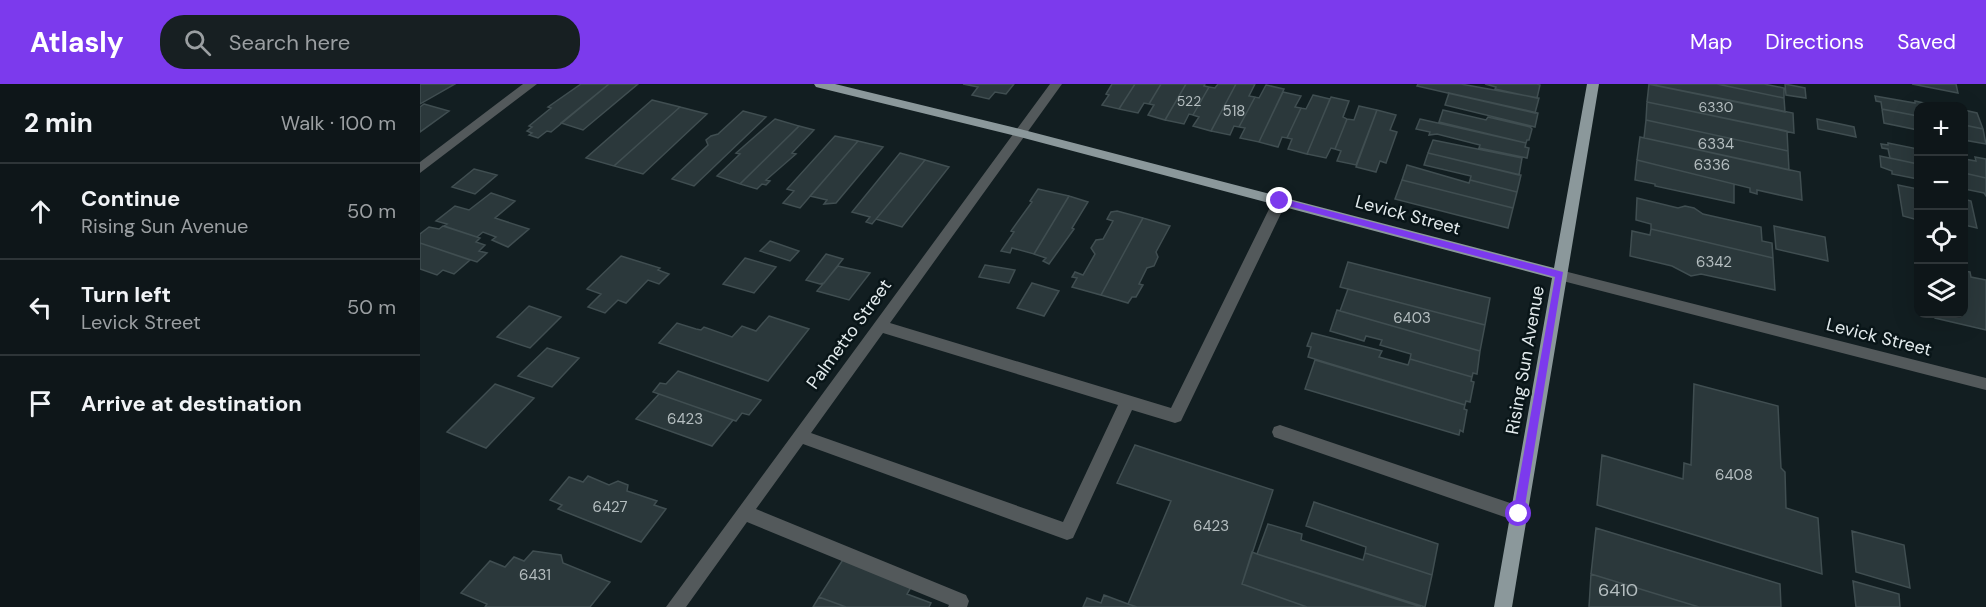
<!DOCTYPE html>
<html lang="en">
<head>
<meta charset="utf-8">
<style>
	:root { --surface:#0e1619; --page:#171f22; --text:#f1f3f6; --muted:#9b9fa2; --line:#2e3538; --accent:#7c3aed }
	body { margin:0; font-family:"DM Sans",sans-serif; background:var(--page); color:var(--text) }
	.controls { position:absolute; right:18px; top:18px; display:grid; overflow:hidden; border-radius:12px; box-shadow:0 6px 24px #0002 }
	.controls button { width:54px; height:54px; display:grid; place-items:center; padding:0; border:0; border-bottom:2px solid var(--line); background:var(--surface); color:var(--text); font:30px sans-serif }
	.stop { position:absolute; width:18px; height:18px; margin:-14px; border:4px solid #7c3aed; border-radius:50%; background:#fff }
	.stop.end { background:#7c3aed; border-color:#fff; box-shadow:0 2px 6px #0008 }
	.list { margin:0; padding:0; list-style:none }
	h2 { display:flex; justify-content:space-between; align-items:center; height:78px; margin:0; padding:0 24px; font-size:26px }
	h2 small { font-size:20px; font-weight:400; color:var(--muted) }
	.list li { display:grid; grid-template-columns:39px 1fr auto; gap:18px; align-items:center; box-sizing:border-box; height:96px; padding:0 24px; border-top:2px solid var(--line) }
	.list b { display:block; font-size:22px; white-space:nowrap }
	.list p { margin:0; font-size:20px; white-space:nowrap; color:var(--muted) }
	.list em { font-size:20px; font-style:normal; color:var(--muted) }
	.icon { flex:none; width:33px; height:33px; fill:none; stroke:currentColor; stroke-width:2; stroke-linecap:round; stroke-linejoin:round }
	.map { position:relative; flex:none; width:1566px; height:523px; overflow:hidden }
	header { display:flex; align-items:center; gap:36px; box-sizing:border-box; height:84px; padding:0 30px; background:var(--accent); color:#fff }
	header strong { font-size:28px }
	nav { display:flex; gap:33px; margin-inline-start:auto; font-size:21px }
	.search { width:420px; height:54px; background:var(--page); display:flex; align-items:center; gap:15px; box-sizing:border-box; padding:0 21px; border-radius:24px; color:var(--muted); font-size:22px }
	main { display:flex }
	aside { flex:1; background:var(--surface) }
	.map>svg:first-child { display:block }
</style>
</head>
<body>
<header>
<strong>Atlasly</strong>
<div class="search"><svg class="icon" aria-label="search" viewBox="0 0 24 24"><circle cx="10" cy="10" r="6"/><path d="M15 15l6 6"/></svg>Search here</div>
<nav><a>Map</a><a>Directions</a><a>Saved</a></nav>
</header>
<main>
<aside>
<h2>2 min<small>Walk · 100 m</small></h2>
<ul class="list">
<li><svg class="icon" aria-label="ahead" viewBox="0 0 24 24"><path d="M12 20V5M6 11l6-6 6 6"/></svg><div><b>Continue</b><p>Rising Sun Avenue</p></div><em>50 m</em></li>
<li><svg class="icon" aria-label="left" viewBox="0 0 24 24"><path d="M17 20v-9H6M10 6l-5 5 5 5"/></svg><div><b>Turn left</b><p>Levick Street</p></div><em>50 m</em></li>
<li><svg class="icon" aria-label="arrive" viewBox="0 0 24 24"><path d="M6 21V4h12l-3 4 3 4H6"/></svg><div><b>Arrive at destination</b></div></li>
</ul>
</aside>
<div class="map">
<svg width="1566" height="523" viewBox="0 0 1566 523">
	<rect width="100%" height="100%" fill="#121e21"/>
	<path fill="#2b383b" stroke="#404e51" stroke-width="1.5" d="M0,0h35l-35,20z
		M161,0h28l-58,48 -4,-1 -9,7 -9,-3 3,-2 -5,-2 5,-4 -3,-1 22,-18 -3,-1z
		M189,0h29l-55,46 -22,-7z
		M543,0h51l-8,10 -11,-2 -6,7 -17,-4 6,-8z
		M692,0h23l-16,25 -17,-4 7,-10 -3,-1z
		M715,0h26l-12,20 -5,-1 -6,10 -19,-4z
		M741,0h25l-21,36 -17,-5 6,-10 -5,-1z
		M766,0h19l-1,2 5,1 -16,28 -4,-1 -5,10 -19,-4z
		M798,0h18l-25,47 -18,-5 6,-9 -6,-2 16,-28 6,1z
		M816,0h19l-6,12 6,1 -16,30 -5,-1 -4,9 -19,-4z
		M998,0h43l78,14 -4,15 -118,-27z
		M1065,0h52l3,1 -3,13 -42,-9 1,-2z
		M1228,0h69l67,14 1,14z
		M1229,0l144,29 1,20 -147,-31z
		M1297,0h47l20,4v10z
		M1365,0l20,4 1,10 -20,-3z
		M1492,0h44l2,9z
		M846,1l18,4 -25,53 -19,-4 5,-10 -6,-1 16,-30 4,1z
		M863,8l18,4 -6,11 6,1 -14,30 -5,-1 -4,10 -19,-5z
		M1029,9l89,20 -3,14 -90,-22z
		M893,11l17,4 -23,55 -19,-5 4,-10 -5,-1 14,-30 5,1z
		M1455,12l40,7v-2l22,5h-19v10l-36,-7 -1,-7 -5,-1z
		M911,13l18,4 -6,16 4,2 -12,30 -4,-1 -5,10 -19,-4z
		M232,16l28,7 -66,59 -28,-8z
		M1227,18l140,29 1,20 -142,-31z
		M4,20l25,7 -29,21v-25z
		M939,22l18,4 -21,55 -19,-4 4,-10 -6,-2 12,-30 7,1z
		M260,23l27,7 -64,60 -29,-8z
		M1462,25l36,7v14l-34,-7z
		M957,26l19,5 -6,15 7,2 -11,31 -6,-2 -4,11 -20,-5z
		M1023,26l43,10 2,-3 42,10 2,2 -3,11h-2l-1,3 -87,-21z
		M1544,26l13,3 6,16 -19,-4z
		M323,27l23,6 -72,69 -22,-7 36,-34 -2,-5 5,-4 7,-2z
		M355,35l24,7 -59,58 -23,-8 23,-22 -4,-1z
		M1000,35l106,24 -1,4 4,1 -2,10 -48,-10 1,-3 -43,-11 -8,1 1,-3 -14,-3z
		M1397,35l37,8 2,10 -38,-8z
		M1226,36l142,31 1,19 -145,-32z
		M1544,41l19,4 3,15 -22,-4z
		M379,42l15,4 -22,23 4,1 -30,26 4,1 -4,4 -4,-1 -5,5 -17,-5z
		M415,52l23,5 -58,67 -17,-5 11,-12 -7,-2z
		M1220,53l160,35 2,28 -45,-10v4l-7,-2v-4l-113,-28z
		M1013,56l89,18 -3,17 -91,-22z
		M438,57l25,6 -47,56 -12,1 3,-4 -17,-4z
		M1468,59l30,6v15l-28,-6 -2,-9 -6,-1 -1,-4 7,1z
		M480,69l25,7 -53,64 -6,-2 4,-5 -18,-5z
		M1008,69l93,22 -4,17 -47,-12 1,-4 -47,-11z
		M1460,72l38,8v15l-26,-5v-3l-11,-4z
		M1555,73l11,2v19l-22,-5v-14l12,2z
		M505,76l24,7 -47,60 -26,-8z
		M1217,76l97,24v19l-79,-17v-2l-20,-4z
		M987,81l62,18 1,-3 47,12 -4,16 -111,-28z
		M54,85l23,6 -22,19 -23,-7z
		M1544,89l22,5v18l-2,-3 -20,-4z
		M982,96l111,28 -5,20 -113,-29z
		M1478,101l20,4v31l-15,-4z
		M618,105l31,7 -35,58 -22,-6 -2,5 -9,-2 13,-19 -3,-1 21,-29 -2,-1z
		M71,109l24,8 -20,17 34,11 -21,18 -16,-7 4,-3 -13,-5 -6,5 -33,-11 3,-2 -11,-3 19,-15 14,4z
		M649,112l19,6 -16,26 2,1 -25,35 -6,-3 3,-3 -12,-4z
		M1217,114l41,10 7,-2 9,2 9,6 58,13 1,14 10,2 1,15 -122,-29v-5l-15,-4z
		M1544,115l7,2 6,27 -13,-3z
		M697,127l26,7 -42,77 -29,-8 5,-9 -5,-1 3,-5 8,3 12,-21 -4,-6 5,-8 7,-1 10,-18 -6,-2 4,-7z
		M723,134l27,8 -14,26 2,5 -4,9 -7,2 -8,16 4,1 -7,12h-4l-4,6 -27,-8z
		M23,142l37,12 -4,4 9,3 -6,6 8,2 -10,9 -57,-19v-9l9,-7 10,2z
		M1354,142l51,11 3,24 -52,-12z
		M1231,145l122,29 2,32 -74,-16 -10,2 -19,-10 -42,-10 2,-25 18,4z
		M350,157l29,10 -9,10 -30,-10z
		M0,159l50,17 -16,14 -11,-4 -6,5 -17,-6z
		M406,170l17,5 -19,24 -4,1 -14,-4z
		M201,172l39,12 -2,2 11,4 -10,10 -11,-4 -22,23 -8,-3 -13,13 -17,-6 13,-13 -14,-5z
		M325,174l31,9 -22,26 -31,-9z
		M928,178l142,36 -5,27 -145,-38z
		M565,181l30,5 -6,13 -30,-6z
		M418,182l32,7 -21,27 -32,-9z
		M1544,187l6,1 1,5 15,3v50l-51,-12 -1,-4h30z
		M612,199l27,8 -15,25 -27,-8z
		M928,205l137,36 -5,26 -140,-40z
		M109,222l32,11 -31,31 -33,-11z
		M917,226l143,41 -3,23 -4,-1 -1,4 -62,-18 1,-5 -31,-9 2,-5 -16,-4 -2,5 -34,-10z
		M349,232l40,13 -41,52 -109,-38 18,-20 19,6 5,1 3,-3 28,10 10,-11 14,5z
		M892,249l70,18 -3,6 29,8 2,-6 62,18 -1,4 3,1 -4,20 -4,-1 -1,4 -157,-48 3,-10 -4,-1z
		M127,264l32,10 -27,29 -34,-11z
		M895,276l150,45 -1,4 3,1 -4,22 -3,-2 -1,5 -154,-46z
		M258,287l83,29 -12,15 -7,-2 -6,8 -83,-29 7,-9 6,1z
		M75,300l39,14 -48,50 -39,-16z
		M1274,300l84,22 3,62 4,4 1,36 32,10 4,56 -225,-69 5,-50 81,24 1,-16 7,2z
		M239,310l74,26 -21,26 -76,-27z
		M715,361l138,45 -31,94 65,23h-170l-9,-3 43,-103 -54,-18z
		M168,392l21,9 9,-4 10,4 -1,6 30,10 -3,4 12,4 -25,33 -83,-33 4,-4 -12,-5 19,-23 14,5z
		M894,418l124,42 -6,31 -67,-22 1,-6 -60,-21z
		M848,440l34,10 -1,6 62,20 2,-7 67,22 -7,32 -168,-53z
		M1176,444l184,56 1,23h-82l-108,-33z
		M1432,447l52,14 6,43 -54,-16z
		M113,467l28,4 2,8 47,19 -20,25h-105l2,-3 -26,-11 29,-32 15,6 9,-10 10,4z
		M832,468l5,2 164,53h-114l-65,-23z
		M424,474l69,26 -6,10 24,9 -2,4h-83l-27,-10z
		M1171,490l108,33h-110z
		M1433,497l46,13 1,13h-44z
		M684,511l24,9 9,3h-54l4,-9 14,5z
		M399,513l27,10h-33z"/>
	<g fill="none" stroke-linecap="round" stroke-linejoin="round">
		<path fill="#53595b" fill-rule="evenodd" d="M103,0h14l-117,89v-11z
			M630,0h12l-172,239 281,85 102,-207 2,-3h10l2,3 -106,220 -6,2 -43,-13 -59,128 -6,2 -264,-96 -47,65 210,86 3,6 -2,6h-19l1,-2 -202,-83 -61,85h-20zM463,249l235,72 -55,117 -252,-89z
			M1140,186l426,108v12l-431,-111 -2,-4z
			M860,341l239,81 6,2 3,6 -3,6 -6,2 -245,-85 -2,-5 2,-5z"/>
		<path fill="#8b989b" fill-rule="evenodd" d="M394,0h21l185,45 534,139 33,-184h12l-87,523h-18l58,-329 -532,-141 -204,-50z"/>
	</g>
	<path fill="#7c3aed" d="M860,114l283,74 -40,246h-8l-2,-4 42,-237 -278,-74 -2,-2z"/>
	<g text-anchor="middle" stroke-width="5" stroke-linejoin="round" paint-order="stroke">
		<g font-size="14" fill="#b5bec0">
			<text x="769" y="22">522</text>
			<text x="1296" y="28">6330</text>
		</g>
		<g font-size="15" fill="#b5bec0">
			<text x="814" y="32">518</text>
			<text x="1296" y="65">6334</text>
			<text x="1292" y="86">6336</text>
			<text x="1294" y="183">6342</text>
			<text x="992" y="239">6403</text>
			<text x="265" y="340">6423</text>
			<text x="1314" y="396">6408</text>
			<text x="190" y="428">6427</text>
			<text x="791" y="447">6423</text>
			<text x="115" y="496">6431</text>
		</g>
		<g font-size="18" fill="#e3ebed" stroke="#091518">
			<text transform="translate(988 131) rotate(15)" y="6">Levick Street</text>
			<text transform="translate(429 250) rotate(-54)" y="6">Palmetto Street</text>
			<text transform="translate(1459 253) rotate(14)" y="6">Levick Street</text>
			<text transform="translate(1105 276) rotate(-80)" y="6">Rising Sun Avenue</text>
		</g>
		<g font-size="18" fill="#b5bec0">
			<text x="1198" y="512">6410</text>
		</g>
	</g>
</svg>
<div class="controls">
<button>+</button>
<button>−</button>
<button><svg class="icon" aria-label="locate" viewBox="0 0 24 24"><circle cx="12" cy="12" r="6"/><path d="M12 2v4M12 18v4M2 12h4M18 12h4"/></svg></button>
<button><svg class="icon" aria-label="layers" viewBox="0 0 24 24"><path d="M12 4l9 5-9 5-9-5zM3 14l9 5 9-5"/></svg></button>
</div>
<div class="stop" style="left:1099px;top:430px"></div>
<div class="stop end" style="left:860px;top:117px"></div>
</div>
</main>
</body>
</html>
